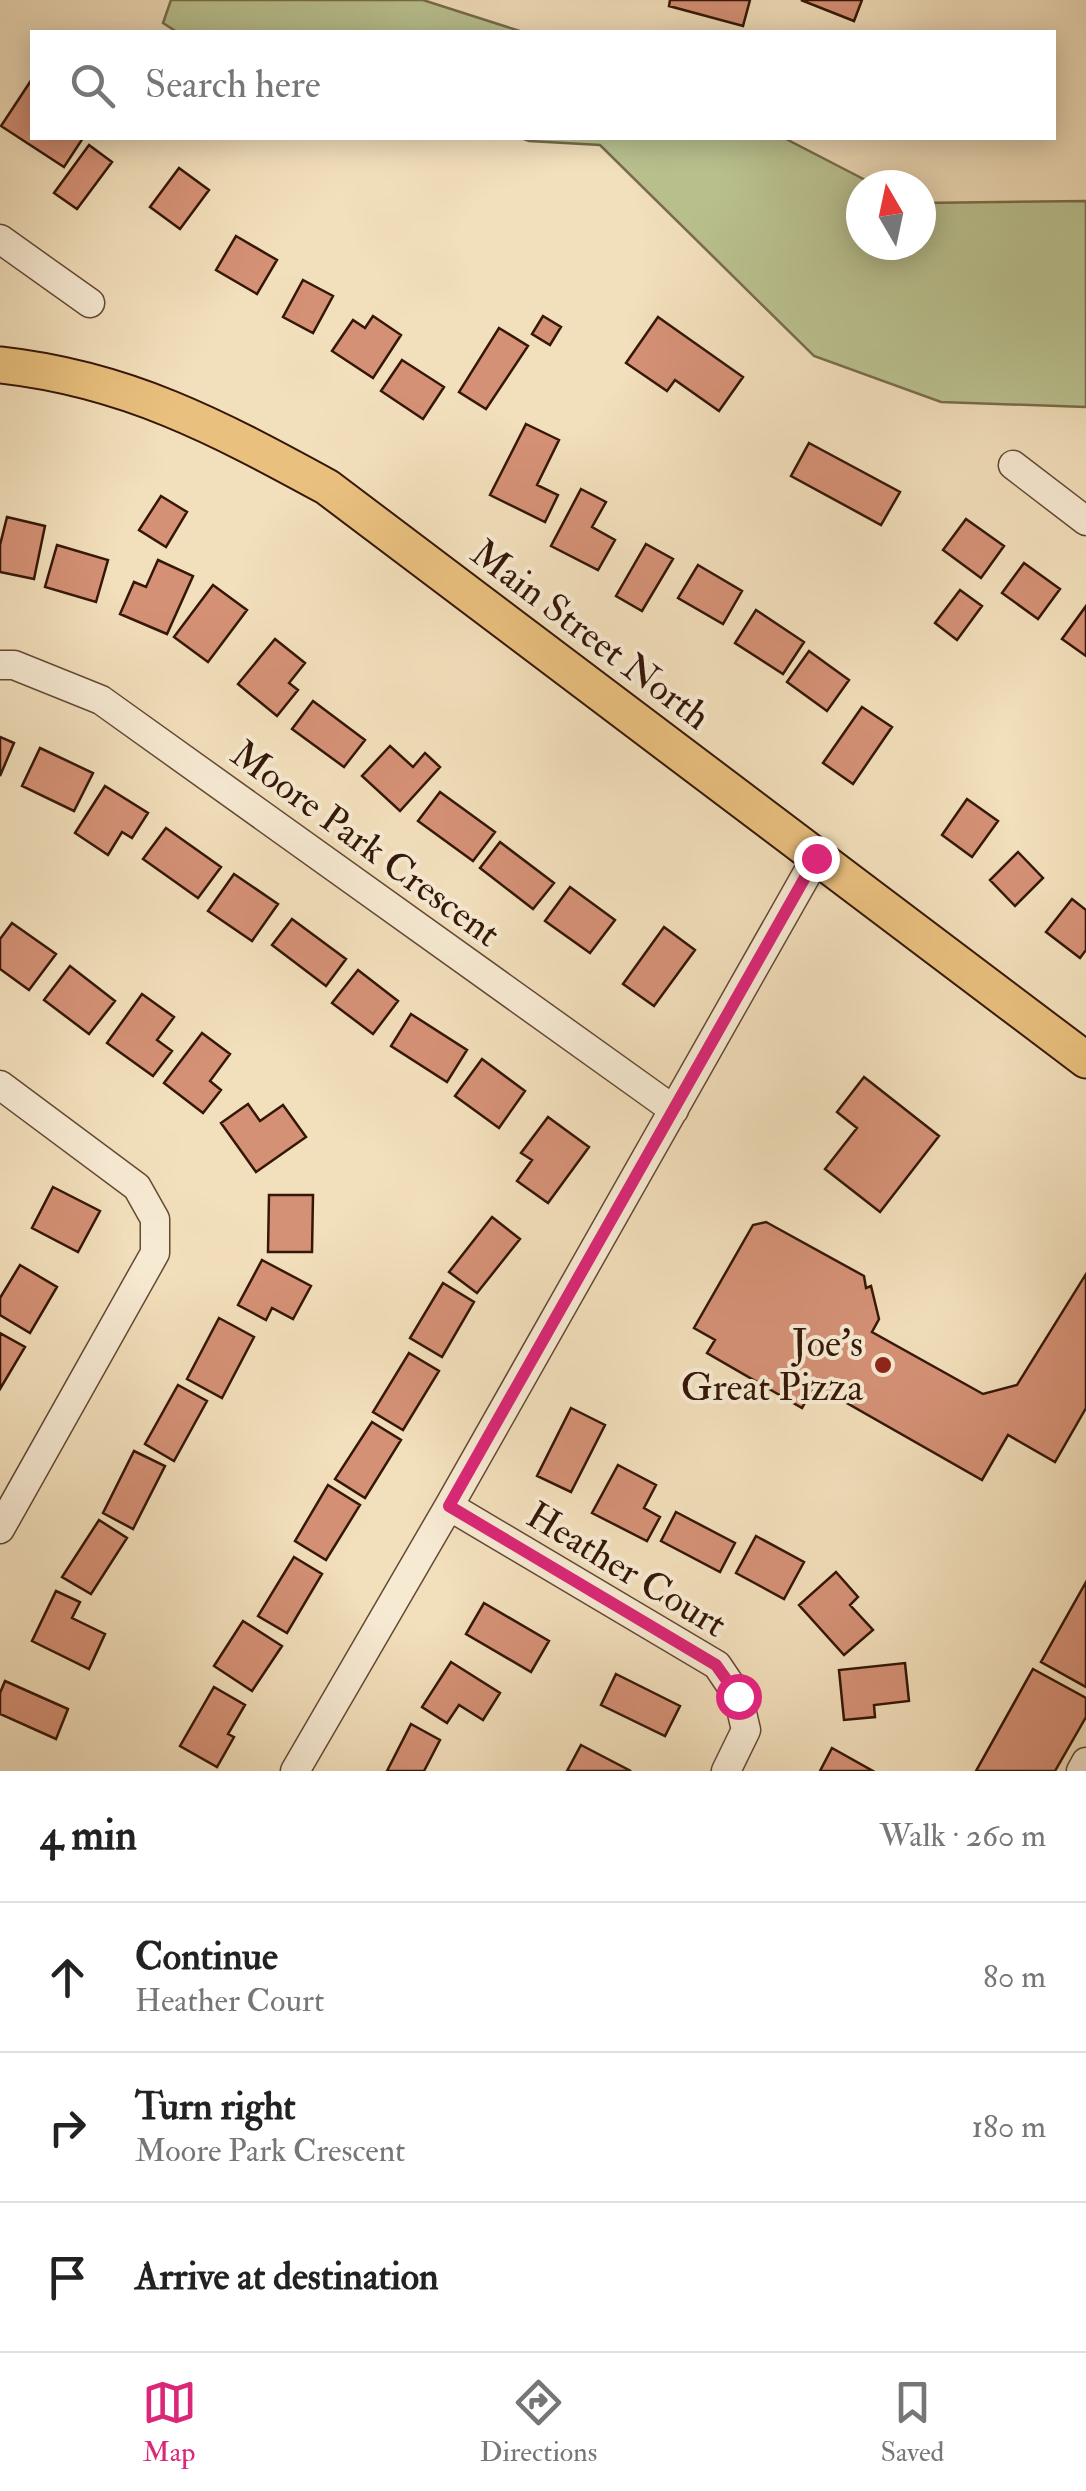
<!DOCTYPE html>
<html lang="en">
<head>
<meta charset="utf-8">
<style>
	:root { --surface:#fff; --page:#f6f6f6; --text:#222; --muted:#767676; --line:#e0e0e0; --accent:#db2777 }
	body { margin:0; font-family:"IM FELL Double Pica",serif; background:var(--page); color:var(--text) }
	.compass { position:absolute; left:846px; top:170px; width:90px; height:90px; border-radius:50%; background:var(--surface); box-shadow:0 5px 25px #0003; rotate:351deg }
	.stop { position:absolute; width:30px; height:30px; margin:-22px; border:8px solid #db2777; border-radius:50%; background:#fff }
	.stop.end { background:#db2777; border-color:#fff; box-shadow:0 2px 10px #0008 }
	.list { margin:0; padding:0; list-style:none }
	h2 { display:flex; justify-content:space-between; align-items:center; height:130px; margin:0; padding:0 40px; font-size:42px }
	h2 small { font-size:32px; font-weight:400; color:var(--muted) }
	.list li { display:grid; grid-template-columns:65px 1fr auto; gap:30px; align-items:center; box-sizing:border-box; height:150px; padding:0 40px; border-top:2px solid var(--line) }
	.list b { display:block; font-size:38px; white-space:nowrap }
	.list p { margin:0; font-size:32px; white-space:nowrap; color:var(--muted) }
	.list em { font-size:32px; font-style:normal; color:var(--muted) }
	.icon { flex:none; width:55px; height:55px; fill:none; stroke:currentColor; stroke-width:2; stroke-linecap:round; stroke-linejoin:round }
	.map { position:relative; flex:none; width:1086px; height:1771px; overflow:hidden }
	.search { position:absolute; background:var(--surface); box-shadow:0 5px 25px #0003; left:30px; right:30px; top:30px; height:110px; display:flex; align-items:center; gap:25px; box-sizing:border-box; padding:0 35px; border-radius:0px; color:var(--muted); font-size:38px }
	.sheet { height:580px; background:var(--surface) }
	nav { display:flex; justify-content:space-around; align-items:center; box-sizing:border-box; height:140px; border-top:2px solid var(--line); background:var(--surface); font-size:28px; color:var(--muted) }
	nav a { display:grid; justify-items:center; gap:5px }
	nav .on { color:var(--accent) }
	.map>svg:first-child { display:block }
</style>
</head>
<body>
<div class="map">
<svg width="1086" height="1771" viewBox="0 0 1086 1771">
	<rect width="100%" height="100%" fill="#f2dfbb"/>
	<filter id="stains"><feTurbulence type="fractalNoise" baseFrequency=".002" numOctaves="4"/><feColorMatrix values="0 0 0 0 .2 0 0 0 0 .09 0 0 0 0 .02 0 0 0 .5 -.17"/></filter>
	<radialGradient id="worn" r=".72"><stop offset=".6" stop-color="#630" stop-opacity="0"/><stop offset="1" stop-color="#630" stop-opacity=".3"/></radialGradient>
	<path fill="#bac290" stroke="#786c4c" stroke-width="2.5" d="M171,0h252l100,32h-346l-14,-9z
		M521,138h263l91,47h-14v60h60v-42l165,-2v206l-145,-5 -127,-46 -214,-211 -71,-4z"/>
	<path fill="#d59176" stroke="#351708" stroke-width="2.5" d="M670,0h80l-7,26 -74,-20z
		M801,0h61l-8,21z
		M32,79v59h51l-19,29 -63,-41z
		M89,145l23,17 -35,47 -23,-16z
		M179,168l30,22 -29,39 -30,-22z
		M236,236l41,24 -20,34 -41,-24z
		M303,280l30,16 -20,37 -30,-16z
		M373,316l28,19 -28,43 -41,-27 21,-31 12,8z
		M543,316l18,11 -11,18 -18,-11z
		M658,317l85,60 -24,34 -44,-31 -8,11 -41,-28z
		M499,328l29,18 -42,63 -27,-17z
		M402,360l42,27 -21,32 -42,-28z
		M526,424l33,16 -22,45 21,10 -13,27 -55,-27z
		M809,443l91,49 -19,33 -90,-49z
		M581,489l25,13 -14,25 23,13 -17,30 -47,-24z
		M161,496l26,16 -21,35 -27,-17z
		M7,517l38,9 -11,53 -34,-7v-27z
		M966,519l38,27 -23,32 -38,-28z
		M646,544l27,15 -31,52 -26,-15z
		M57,545l51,15 -12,42 -51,-15z
		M158,560l35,16 -26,58 -47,-20 14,-32 12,5z
		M1024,563l36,26 -22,30 -36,-26z
		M698,565l44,26 -19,33 -45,-26z
		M213,585l34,25 -39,52 -34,-25z
		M960,590l22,16 -25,34 -22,-17z
		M1086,606v50l-24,-17z
		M756,610l48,32 -21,32 -48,-31z
		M275,639l30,24 -16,20 9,7 -21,26 -39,-32z
		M809,651l40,29 -22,31 -40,-29z
		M313,701l52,39 -21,27 -52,-38z
		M862,707l30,20 -39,57 -30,-21z
		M0,737l14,6 -14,33z
		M390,746l23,21 12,-14 15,14 -40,44 -38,-35z
		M40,748l53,25 -19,38 -52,-25z
		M105,786l43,27 -16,25 -10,-6 -14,23 -33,-22z
		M440,792l55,40 -22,29 -55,-40z
		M967,799l31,22 -26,36 -30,-22z
		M166,828l55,39 -23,31 -55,-39z
		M500,842l54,41 -21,26 -53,-41z
		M1018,852l25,26 -28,28 -25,-26z
		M234,874l44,30 -26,37 -44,-30z
		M570,887l45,33 -25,33 -45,-32z
		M1072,899l14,11v40l-6,8 -34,-26z
		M292,919l54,40 -20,27 -54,-41z
		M12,923l44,31 -27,36 -29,-21v-30z
		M664,927l31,23 -41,56 -31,-22z
		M70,966l45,35 -26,33 -45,-34z
		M358,970l40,31 -25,33 -41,-31z
		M142,994l32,23 -17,23 15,11 -19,25 -46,-33z
		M411,1014l56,36 -20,32 -56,-36z
		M202,1033l28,21 -20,27 11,9 -18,23 -39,-30z
		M482,1059l43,32 -26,37 -44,-32z
		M864,1077l75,59 -59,76 -55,-43 32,-41 -20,-16z
		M248,1104l12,17 23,-16 23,32 -50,35 -35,-49z
		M548,1117l41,30 -41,56 -31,-22 15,-21 -11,-7z
		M53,1187l47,24 -22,41 -46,-24z
		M269,1195h44l-1,57h-44z
		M492,1217l28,22 -43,54 -28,-21z
		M766,1222l98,54 2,12 5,-2 8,33 -7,13 111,62 34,-9 69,-111v134l-31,54 -47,-27 -26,45 -167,-95 -13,23 -95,-55 8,-13 -21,-12 59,-103z
		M262,1260l49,26 -18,33 -21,-11 -6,12 -28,-15z
		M20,1265l37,22 -27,46 -30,-18v-17z
		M443,1283l31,19 -32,55 -32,-19z
		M219,1318l35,19 -32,61 -35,-19z
		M0,1333l25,14 -25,42z
		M409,1353l30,18 -36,59 -30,-18z
		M178,1385l29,16 -33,60 -29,-17z
		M571,1408l34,17 -34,67 -34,-16z
		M372,1422l29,18 -36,58 -30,-19z
		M134,1451l31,15 -32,63 -30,-16z
		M618,1465l38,20 -12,23 16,9 -13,24 -55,-28z
		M328,1485l32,20 -34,55 -31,-19z
		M676,1512l59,31 -15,29 -59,-31z
		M99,1520l28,18 -36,56 -29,-17z
		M756,1536l48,26 -20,37 -48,-26z
		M294,1557l28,17 -35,59 -29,-17z
		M836,1572l22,25 -8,8 23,25 -29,25 -45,-50z
		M1086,1582v105l-45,-25z
		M56,1591l24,11 -8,16 33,16 -16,35 -57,-28z
		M484,1603l65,38 -18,31 -65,-38z
		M243,1621l39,25 -30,45 -38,-25z
		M451,1662l49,31 -17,27 -24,-15 -12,18 -25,-16z
		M905,1663l4,38 -35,4 1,12 -31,3 -5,-50z
		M1033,1669l53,29v19l-31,54h-79z
		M616,1674l64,32 -15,30 -64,-31z
		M5,1681l63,28 -12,30 -56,-25v-21z
		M214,1687l31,18 -17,29 6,3 -17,30 -37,-21z
		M411,1724l29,16 -16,31h-37z
		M581,1745l50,26h-64z
		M832,1748l41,23h-53z"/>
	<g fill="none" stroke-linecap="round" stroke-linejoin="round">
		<g stroke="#644935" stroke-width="31">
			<path id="minor" d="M0,239l90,64
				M1013,465l73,56
				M0,665h14l87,35 573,410
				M0,1085l137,102 18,32v34l-155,276
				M449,1506l268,159 21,31 8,34 -20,41
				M295,1771l154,-265 367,-648
				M1081,1771l5,-9"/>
		</g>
		<g stroke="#351708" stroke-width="39">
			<path id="major" d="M0,365c127,14 217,62 327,122l759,573"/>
		</g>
		<use href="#minor" stroke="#f7ead3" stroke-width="28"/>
		<use href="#major" stroke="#e9c07e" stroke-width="35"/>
	</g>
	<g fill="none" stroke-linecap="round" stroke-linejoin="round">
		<path stroke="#db2777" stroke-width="12" d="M738,1696l-22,-31 -267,-159 367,-648"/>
	</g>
	<circle fill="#8f2418" stroke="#f7ead3" stroke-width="4" cx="883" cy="1365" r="10"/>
	<g text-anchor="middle" stroke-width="8" stroke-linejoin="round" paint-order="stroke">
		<g font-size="38" fill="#351708" stroke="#f7ead3">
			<text transform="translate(591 634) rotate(37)" y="13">Main Street North</text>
			<text transform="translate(366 843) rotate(36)" y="13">Moore Park Crescent</text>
			<text transform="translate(627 1569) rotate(31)" y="13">Heather Court</text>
		</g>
		<g font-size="38" fill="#351708" stroke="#f7ead3" text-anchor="end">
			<text x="863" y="1356">Joe's<tspan x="863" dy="44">Great Pizza</tspan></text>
		</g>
	</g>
	<rect width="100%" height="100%" filter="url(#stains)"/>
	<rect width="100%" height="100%" fill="url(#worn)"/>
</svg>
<svg class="compass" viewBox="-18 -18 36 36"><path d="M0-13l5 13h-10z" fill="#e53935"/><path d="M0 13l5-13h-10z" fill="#767676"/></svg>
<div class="stop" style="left:738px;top:1696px"></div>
<div class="stop end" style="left:816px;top:858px"></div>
<div class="search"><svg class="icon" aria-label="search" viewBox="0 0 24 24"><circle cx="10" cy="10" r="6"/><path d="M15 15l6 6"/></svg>Search here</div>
</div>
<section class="sheet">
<h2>4 min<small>Walk · 260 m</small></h2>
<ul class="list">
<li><svg class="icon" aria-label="ahead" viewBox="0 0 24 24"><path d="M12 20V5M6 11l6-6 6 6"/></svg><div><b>Continue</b><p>Heather Court</p></div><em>80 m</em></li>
<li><svg class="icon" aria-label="right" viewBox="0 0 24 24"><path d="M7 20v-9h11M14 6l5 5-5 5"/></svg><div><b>Turn right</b><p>Moore Park Crescent</p></div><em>180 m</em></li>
<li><svg class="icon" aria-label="arrive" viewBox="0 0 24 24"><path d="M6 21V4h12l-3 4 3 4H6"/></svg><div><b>Arrive at destination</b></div></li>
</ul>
</section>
<nav>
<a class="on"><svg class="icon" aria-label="map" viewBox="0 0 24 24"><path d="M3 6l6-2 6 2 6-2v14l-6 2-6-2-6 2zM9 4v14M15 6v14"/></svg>Map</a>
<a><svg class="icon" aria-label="directions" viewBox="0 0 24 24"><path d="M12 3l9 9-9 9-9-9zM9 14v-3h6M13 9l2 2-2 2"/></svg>Directions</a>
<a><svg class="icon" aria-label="saved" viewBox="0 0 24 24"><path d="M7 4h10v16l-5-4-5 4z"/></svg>Saved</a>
</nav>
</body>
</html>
